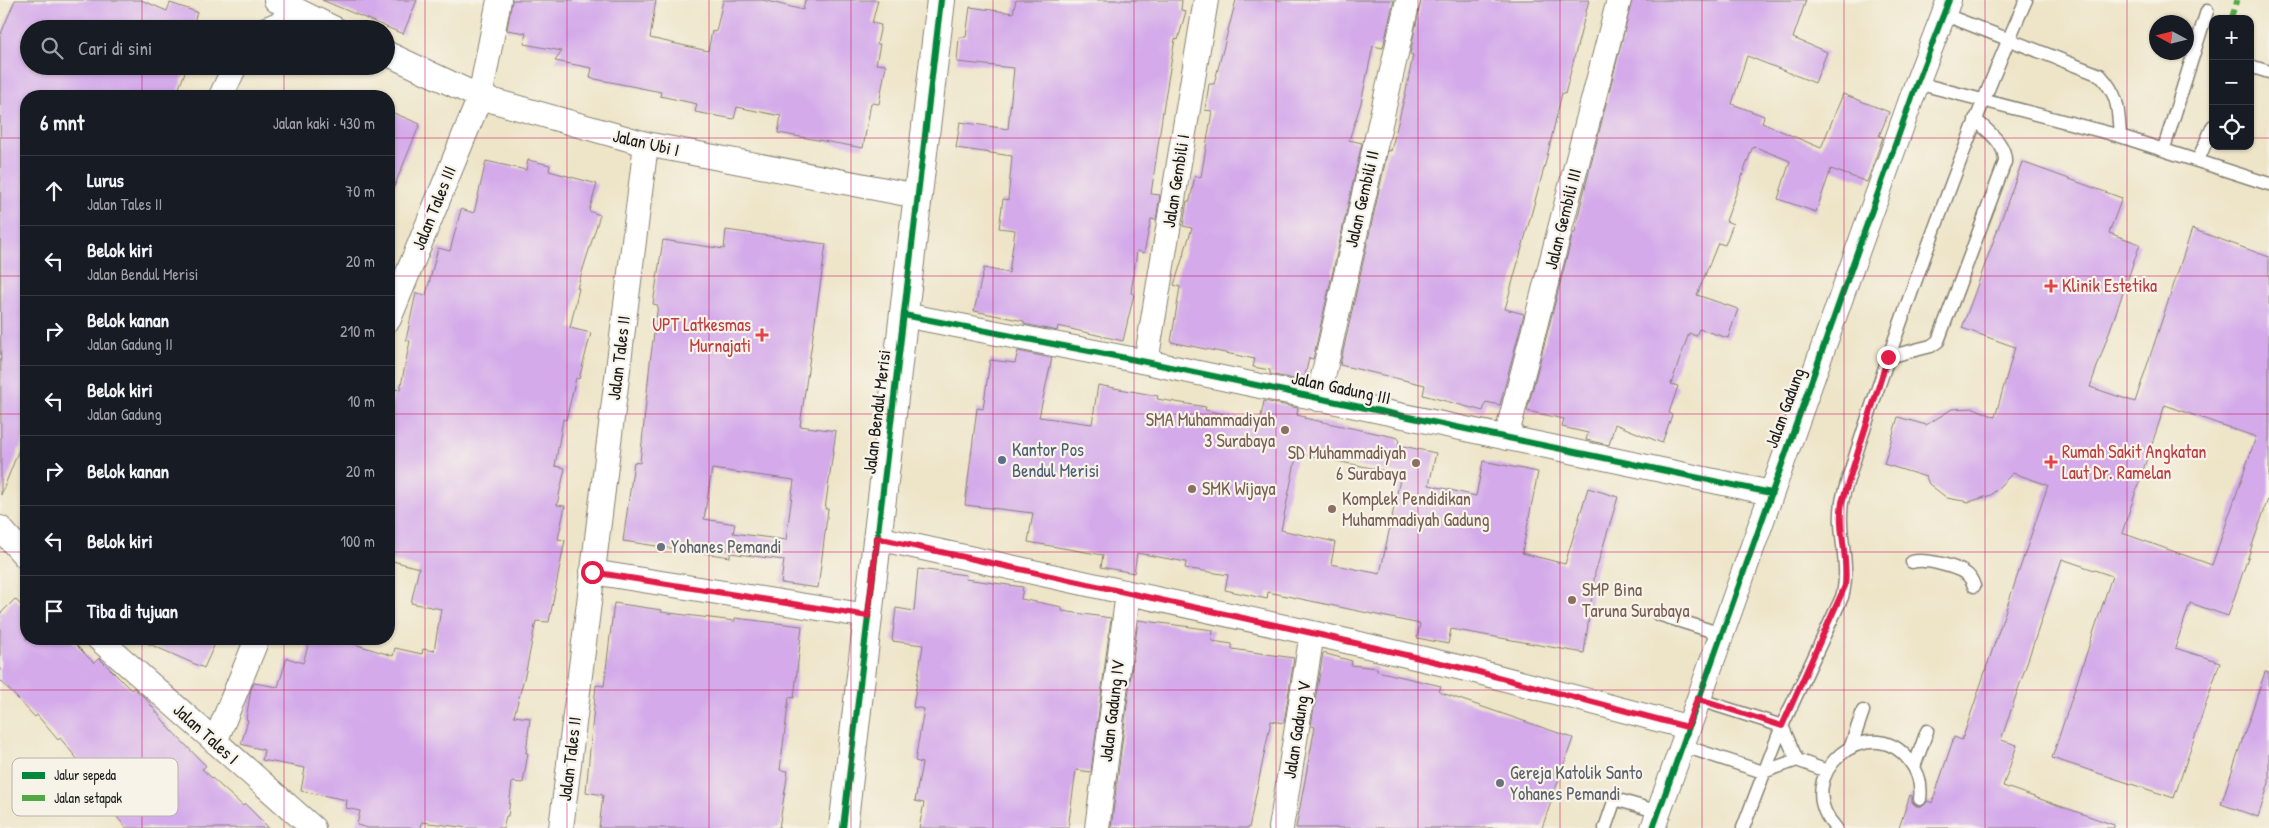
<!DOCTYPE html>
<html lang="id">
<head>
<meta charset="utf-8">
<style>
	:root { --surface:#171b24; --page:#242831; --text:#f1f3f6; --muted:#9ea1a6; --line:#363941 }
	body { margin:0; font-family:"Patrick Hand",sans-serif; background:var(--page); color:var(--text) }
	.controls { position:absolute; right:15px; top:15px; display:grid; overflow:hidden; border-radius:10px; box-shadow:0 1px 4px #0004 }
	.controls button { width:45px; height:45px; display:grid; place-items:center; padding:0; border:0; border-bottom:1px solid var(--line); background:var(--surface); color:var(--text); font:25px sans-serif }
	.compass { position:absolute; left:2149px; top:15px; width:45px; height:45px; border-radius:50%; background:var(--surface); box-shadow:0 1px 4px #0004; rotate:277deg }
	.stop { position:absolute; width:15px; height:15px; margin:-11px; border:4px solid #e11d48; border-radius:50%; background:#fff }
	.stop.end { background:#e11d48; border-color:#fff; box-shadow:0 1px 5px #0008 }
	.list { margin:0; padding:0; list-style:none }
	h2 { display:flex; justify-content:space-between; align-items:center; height:65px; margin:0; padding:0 20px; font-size:21px }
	h2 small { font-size:16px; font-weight:400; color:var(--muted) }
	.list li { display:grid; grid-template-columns:32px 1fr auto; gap:15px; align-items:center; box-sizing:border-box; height:70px; padding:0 20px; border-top:1px solid var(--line) }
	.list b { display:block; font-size:19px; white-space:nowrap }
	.list p { margin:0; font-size:16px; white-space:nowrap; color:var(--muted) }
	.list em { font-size:16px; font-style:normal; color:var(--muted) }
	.icon { flex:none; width:28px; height:28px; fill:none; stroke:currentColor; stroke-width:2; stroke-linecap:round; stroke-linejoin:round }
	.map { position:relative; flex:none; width:2269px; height:828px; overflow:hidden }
	.search { position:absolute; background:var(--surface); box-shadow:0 1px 4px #0004; left:20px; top:20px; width:375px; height:55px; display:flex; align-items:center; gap:12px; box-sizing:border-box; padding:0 18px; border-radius:28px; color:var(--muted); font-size:19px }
	.panel { position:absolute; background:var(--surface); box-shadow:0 1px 4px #0004; left:20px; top:90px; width:375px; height:555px; border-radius:20px }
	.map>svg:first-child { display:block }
</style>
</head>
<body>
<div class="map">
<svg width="2269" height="828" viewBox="0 0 2269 828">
	<rect width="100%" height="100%" fill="#f7f3e8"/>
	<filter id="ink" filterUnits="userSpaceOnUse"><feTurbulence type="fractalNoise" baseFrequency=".02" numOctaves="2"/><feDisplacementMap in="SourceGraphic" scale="10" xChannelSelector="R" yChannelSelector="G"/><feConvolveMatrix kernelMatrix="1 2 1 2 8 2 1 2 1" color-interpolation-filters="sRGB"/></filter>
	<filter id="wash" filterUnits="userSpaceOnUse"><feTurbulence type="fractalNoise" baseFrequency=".0096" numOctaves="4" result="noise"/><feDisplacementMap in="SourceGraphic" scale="20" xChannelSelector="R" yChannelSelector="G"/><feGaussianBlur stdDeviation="1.12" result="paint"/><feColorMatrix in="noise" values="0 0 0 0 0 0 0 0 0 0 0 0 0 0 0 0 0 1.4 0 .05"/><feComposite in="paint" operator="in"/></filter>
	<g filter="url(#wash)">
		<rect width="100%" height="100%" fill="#eee5c9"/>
		<g id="blocks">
			<path fill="#d4aaea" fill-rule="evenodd" d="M15,0h126l26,11 3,-8 27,9 -3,10 15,6 -180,1v37h153l-1,4 4,2 -9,24h-150v336l-25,63 -1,-459z
				M322,0h95l-14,34z
				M512,0h144l-6,38 58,13 4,-20 4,1 7,-32h40l40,10 2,-10h73l-6,23 9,2 -4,19h3l-4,20 10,1 -7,39 -8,-1 -8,45 -85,-15 3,-17 -44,-9 -3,12 -39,-7 2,-8 -37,-8 1,-4 -71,-14 2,-10 -37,-7 7,-10 -38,-7 2,-11 -19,-3z
				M1016,0h166l-1,10 5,1 -8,29 -3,-1 -11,65 -13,90 9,1 -4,25 -5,-1 -7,34 -7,-2 -6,42 3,1 -11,47 -65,-15 -1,5 -33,-7v-3l-50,-10 10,-43 25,5 6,-43 -16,-2 4,-29 5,1 4,-44 -56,-8 4,-26 48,7 6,-61 -57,-6 2,-25h7l4,-30 43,6z
				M1236,0h158l-11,48 -10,-2 -12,57 -12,37 13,3 -49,216 -4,-1 -5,23 -34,-7v-4l-17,-3 2,-8 -84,-17 9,-55 -6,-2 18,-57 -9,-2 4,-25h3l5,-25 6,1 11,-66 -7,-1 4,-26h5z
				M1421,0h168l-24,94 -3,-1 -16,68 -41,148 19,5 -24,91 -14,-3 -3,9 -60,-16 2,-10 -85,-20 48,-215 3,1 15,-60 7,-36 -3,-1z
				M1632,0h174l-13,38 34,14 -12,31 -68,-27 -15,48 32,12 -2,7 59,25 22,-54 46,18 -10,24 4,1 -16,45 -36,-13 -15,43 -38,-13 12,-38 -37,-15 -27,75 7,3 -8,21 -7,-2 -21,52 41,14 -10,29 -29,-9 -3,7 -7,-3 -18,51 7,2 -9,27 3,2 -10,28 -47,-19 -6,21 -23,-5 2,-7 -26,-6 2,-8 -37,-8 46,-178h2l3,-17z
				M389,111l31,13 -31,75z
				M528,160l22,5 -1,6 48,13 -8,27 11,4 -23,73h2l-9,40 21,5 -12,46 -3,-1 -10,42 -3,-1 -8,47 10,2 -8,37 8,1 -7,33 7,1 -16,82 -13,-1 -10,50 -12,45 16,2 -4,35h2l-5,30 -11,-1 -4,34h-2l-3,12h-35l-46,-6 -1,6h-53l-11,-3 3,-14 -14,-3 1,-8 -46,-9 4,-23 -43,-8 2,-10 -23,-6 7,-24 -2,-1 5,-30 3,-6 24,4 9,-29 16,5 7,-24h28l55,17 2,-8 27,6 1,-5 11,2 7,-42 -30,-6 8,-35 -30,-8v-142l6,-29 5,1 10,-49 -4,-1 10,-47 10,2 12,-47 12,3 11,-42 13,4 12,-52 40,9z
				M2022,162l100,36 -13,35 31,11 -50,143 45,15 57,-173 77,28v239l-41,120 -38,-13 -15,45 45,14 -46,136 -122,-40 60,-182 -50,-17 -61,181 16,5 -14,41 111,39v3h-215l11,-33 2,1v6l4,4h7l5,-5 4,2 22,-66 8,3 86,-255 -35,-12 -22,22 -22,7 -22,-4 -18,-14 -3,-7 -42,-13 14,-47 28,8 26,-16 22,-1 21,9 20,-70 -53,-19zM2165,405l91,32 -44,128 -90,-32z
				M726,230l100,14 -26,182 36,5 -11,78h3l-10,79 -37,-5 3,-23 -54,-7v4l-107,-16 11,-79 6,1 10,-101 8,-57 -5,-1 10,-64 61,9zM712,469l82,11 -8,60 -53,-7 2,-9 -31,-5z
				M1018,351l34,7 -13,59 53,7 6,-39 60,11 -1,3 49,8 -1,3 55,12 4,-21 34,7 -1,7 8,2 -1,1 95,20 -1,7 38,8 -7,32 47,11 7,-35 55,11 -16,81 43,11 23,-76 30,9 -23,76 -11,80 -133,-24 -3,15 -31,-6 3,-14 -152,-32 -1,7 -42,-9 3,-15 -43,-7 1,-6 -49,-9 -3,20 -33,-6 2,-12 -75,-13 5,-29 -68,-8 12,-97 6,1 7,-49 25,3zM1297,453l104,21 -21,100 -49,-10 4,-22 -54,-12z
				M918,569l48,6 -1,4 58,8 -2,12 41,8v4l49,7 -20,154 -15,-2 -8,58h-149l5,-25 -9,-2 7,-38 -7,-2 9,-52 -11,-2 10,-62 -31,-4 4,-33 18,3z
				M15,599l11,11v29h44l24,24 5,-5 32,32 3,-2 12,11 25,31 35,36 -4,3 41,37 2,-2 24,24h-143l-21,-26 2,-2 -21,-28 1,-1 -27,-33 -2,2 -21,-25 -2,2 -35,-37v-66z
				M614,603l48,7 -1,2 74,9v-3l67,8 -8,72 -5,-1 -9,73 8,1 -9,57h-180l4,-33 -17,-3 10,-107 8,1z
				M1138,620l75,10 -1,11 20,3v5l62,9 -10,65 -13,-2 -22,107h-138z
				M138,639h79l-13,29z
				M1323,653l29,8 -1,4 26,3v3l64,15 -2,6 134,46 -31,90h-246l19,-101 -4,-1z
				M2265,672l4,1v110l-11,34 -37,-13z"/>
		</g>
	</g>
	<g filter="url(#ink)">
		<use href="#blocks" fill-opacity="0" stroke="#858072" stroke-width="1"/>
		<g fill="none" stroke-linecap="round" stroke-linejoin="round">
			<g stroke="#858072" stroke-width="15">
				<path id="lane" d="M1943,14l157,61c19,21 18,33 20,61
					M2250,66l19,6
					M1917,83l203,53 149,48
					M2164,148l43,-137
					M2198,160l15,-34
					M1888,357l43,-11 7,-5 67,-179c1,-19 -18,-31 -30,-43
					M1912,562c12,-4 42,4 53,11 5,3 7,7 9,13
					M1658,614l63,20
					M1697,699l85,27 15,34
					M1681,745l82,27 34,-12 30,11
					M1851,746l12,-35
					M1914,767l13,-36
					M1605,828l10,-29 44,13
					M1743,828l39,-102 60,-129c10,-34 -8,-69 2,-104 22,-75 49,-149 75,-222 34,-92 67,-182 107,-271
					M1836,828c-48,-52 33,-119 73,-68 9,11 13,24 11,39"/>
			</g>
			<g stroke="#858072" stroke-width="26">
				<path id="street" d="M276,0l59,29
					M266,29l37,-15
					M386,53l94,44 166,47 271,52
					M221,96l14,-30
					M904,315l242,47 625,131
					M389,319l91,-222 19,-97
					M1146,362l60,-362
					M1318,399l90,-399
					M1506,438l113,-438
					M0,528l26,29
					M877,538l435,95 163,38 212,56
					M592,572l276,44
					M99,639l214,189
					M215,742l42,-103
					M561,828l85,-684
					M1097,828l31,-235
					M1281,828l31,-195
					M1653,828l264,-745 32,-83"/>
			</g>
			<g stroke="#858072" stroke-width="30">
				<path id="secondary" d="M843,828l98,-828"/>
			</g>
			<use href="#lane" stroke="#fff" stroke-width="12"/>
			<use href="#street" stroke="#fff" stroke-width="24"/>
			<use href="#secondary" stroke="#fff" stroke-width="28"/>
			<path stroke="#52a943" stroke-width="5" stroke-dasharray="10 5" stroke-linecap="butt" d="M2231,19l6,-19"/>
			<g stroke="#f7f3e8" stroke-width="9">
				<path id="cycleway" d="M904,315l242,47 625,131
					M843,828l98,-828
					M1653,828l264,-745 32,-83"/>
			</g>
			<use href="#cycleway" stroke="#00873e" stroke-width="6"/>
		</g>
	</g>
	<g fill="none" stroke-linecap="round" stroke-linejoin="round" filter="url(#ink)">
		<path stroke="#e11d48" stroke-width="6" d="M592,572l276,44 9,-78 435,95 163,38 212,56 10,-28 85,27 63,-140c4,-29 -8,-56 -3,-84l46,-145"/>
	</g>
	<path fill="none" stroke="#c2185b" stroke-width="1" stroke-opacity="0.55" d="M142,0v29M284,0v29M425,0v828M567,0v828M709,0v828M851,0v828M993,0v828M1134,0v828M1276,0v828M1418,0v828M1560,0v828M1702,0v828M1844,0v828M1985,0v828M2127,0v828M142,66v30M284,66v30M0,138h26M389,138h1824M2250,138h19M0,276h26M389,276h1880M0,414h26M389,414h1880M0,552h26M389,552h1880M142,639v189M284,639v189M0,690h2269"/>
	<g fill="#e0444e" stroke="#f7f3e8" stroke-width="2">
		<path d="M2048.5 278.5h5v5h5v5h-5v5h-5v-5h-5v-5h5z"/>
		<path d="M759.5 327.5h5v5h5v5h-5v5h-5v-5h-5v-5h5z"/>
		<path d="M2048.5 454.5h5v5h5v5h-5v5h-5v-5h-5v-5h5z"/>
	</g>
	<g fill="#8d6e63" stroke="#f7f3e8" stroke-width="2">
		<circle cx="1285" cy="430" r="5"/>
		<circle cx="1416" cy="463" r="5"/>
		<circle cx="1192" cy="489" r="5"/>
		<circle cx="1332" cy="509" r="5"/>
		<circle cx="1572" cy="600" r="5"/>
	</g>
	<circle fill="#5c6f8a" stroke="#f7f3e8" stroke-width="2" cx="1002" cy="460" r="5"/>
	<g fill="#6b7280" stroke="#f7f3e8" stroke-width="2">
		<circle cx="661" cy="547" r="5"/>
		<circle cx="1500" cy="783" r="5"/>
	</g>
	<g text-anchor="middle" stroke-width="4.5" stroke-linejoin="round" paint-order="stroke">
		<g font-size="18" fill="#1c1c1c" stroke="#f7f3e8">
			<text transform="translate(646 143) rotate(13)" y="6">Jalan Ubi I</text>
			<text transform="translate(1176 181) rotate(-81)" y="6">Jalan Gembili I</text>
			<text transform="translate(1362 199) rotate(-77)" y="6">Jalan Gembili II</text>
			<text transform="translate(434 208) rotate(-68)" y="6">Jalan Tales III</text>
			<text transform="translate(1563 219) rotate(-76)" y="6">Jalan Gembili III</text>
			<text transform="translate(619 358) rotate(-83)" y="6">Jalan Tales II</text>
			<text transform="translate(1341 388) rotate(12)" y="6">Jalan Gadung III</text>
			<text transform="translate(1785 408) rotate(-70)" y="6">Jalan Gadung</text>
			<text transform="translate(877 412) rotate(-83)" y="6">Jalan Bendul Merisi</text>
			<text transform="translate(1112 711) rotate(-83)" y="6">Jalan Gadung IV</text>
			<text transform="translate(1297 730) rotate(-81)" y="6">Jalan Gadung V</text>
			<text transform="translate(206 734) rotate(42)" y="6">Jalan Tales I</text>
			<text transform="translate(570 759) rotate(-83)" y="6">Jalan Tales II</text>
		</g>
		<g font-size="18" fill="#be3a42" stroke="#f7f3e8" text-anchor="start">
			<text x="2062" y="292">Klinik Estetika</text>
			<text x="751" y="331" text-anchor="end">UPT Latkesmas<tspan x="751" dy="21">Murnajati</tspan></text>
			<text x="2062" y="458">Rumah Sakit Angkatan<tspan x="2062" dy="21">Laut Dr. Ramelan</tspan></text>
		</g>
		<g font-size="18" fill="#785e54" stroke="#f7f3e8" text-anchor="start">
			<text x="1275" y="426" text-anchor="end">SMA Muhammadiyah<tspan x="1275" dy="21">3 Surabaya</tspan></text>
			<text x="1406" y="459" text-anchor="end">SD Muhammadiyah<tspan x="1406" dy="21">6 Surabaya</tspan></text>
			<text x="1202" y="495">SMK Wijaya</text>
			<text x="1342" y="505">Komplek Pendidikan<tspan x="1342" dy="21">Muhammadiyah Gadung</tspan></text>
			<text x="1582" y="596">SMP Bina<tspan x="1582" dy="21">Taruna Surabaya</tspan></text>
		</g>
		<g font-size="18" fill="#4e5e75" stroke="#f7f3e8" text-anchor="start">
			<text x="1012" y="456">Kantor Pos<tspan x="1012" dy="21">Bendul Merisi</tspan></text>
		</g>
		<g font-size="18" fill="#5b616d" stroke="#f7f3e8" text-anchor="start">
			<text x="671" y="553">Yohanes Pemandi</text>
			<text x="1510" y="779">Gereja Katolik Santo<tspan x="1510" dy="21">Yohanes Pemandi</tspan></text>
		</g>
	</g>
	<rect x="12" y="758" width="166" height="58" rx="8" fill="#f7f3e8" stroke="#b5b2ab" stroke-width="1"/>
	<rect x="22" y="772" width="23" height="7" fill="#00873e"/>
	<rect x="22" y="795" width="23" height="6" fill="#52a943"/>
	<g font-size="14" fill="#1c1c1c">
		<text x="54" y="780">Jalur sepeda</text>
		<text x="54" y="803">Jalan setapak</text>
	</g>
</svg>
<div class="controls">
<button>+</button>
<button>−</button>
<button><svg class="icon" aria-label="locate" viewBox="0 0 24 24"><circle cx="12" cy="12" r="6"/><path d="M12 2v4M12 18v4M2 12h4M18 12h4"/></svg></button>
</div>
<svg class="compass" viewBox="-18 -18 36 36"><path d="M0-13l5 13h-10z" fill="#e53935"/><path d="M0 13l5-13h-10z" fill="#9ea1a6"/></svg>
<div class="stop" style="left:592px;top:572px"></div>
<div class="stop end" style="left:1888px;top:357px"></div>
<div class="search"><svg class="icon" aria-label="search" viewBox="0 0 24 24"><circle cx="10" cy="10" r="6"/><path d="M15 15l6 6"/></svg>Cari di sini</div>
<section class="panel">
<h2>6 mnt<small>Jalan kaki · 430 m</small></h2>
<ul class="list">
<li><svg class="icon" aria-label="ahead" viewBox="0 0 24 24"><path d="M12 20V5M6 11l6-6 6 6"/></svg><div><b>Lurus</b><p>Jalan Tales II</p></div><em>70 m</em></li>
<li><svg class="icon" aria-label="left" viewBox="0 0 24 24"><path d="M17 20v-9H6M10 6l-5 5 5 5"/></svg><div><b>Belok kiri</b><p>Jalan Bendul Merisi</p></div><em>20 m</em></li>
<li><svg class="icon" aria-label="right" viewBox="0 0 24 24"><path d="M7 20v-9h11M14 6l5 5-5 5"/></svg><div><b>Belok kanan</b><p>Jalan Gadung II</p></div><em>210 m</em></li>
<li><svg class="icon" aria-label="left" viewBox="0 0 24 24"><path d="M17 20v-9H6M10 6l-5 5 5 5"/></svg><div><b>Belok kiri</b><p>Jalan Gadung</p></div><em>10 m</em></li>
<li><svg class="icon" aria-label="right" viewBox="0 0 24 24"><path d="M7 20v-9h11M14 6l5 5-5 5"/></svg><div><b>Belok kanan</b></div><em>20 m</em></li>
<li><svg class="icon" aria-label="left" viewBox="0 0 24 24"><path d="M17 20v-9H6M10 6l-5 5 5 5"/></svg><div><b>Belok kiri</b></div><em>100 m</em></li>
<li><svg class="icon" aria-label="arrive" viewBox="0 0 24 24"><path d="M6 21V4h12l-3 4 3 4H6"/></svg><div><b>Tiba di tujuan</b></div></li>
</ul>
</section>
</div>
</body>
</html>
